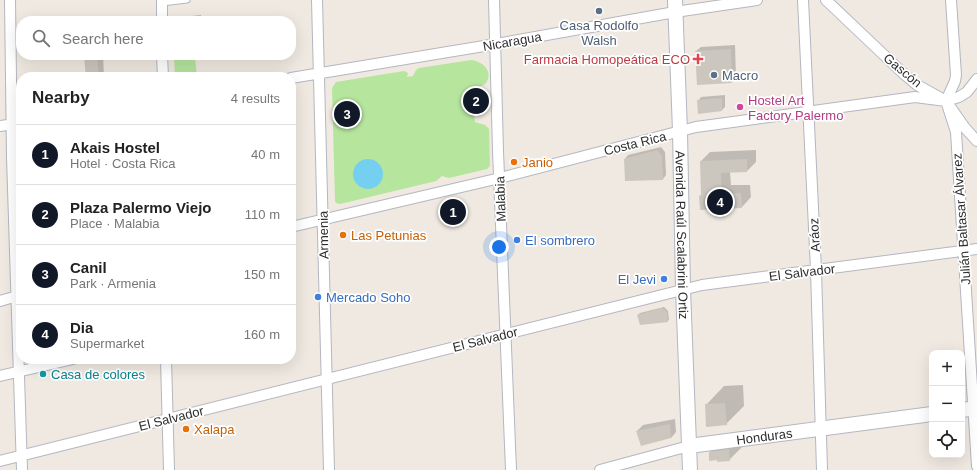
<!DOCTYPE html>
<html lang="en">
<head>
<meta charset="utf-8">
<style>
	:root { --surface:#fff; --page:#f6f6f6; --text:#222; --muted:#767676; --line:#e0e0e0; --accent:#111827 }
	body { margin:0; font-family:Arial,sans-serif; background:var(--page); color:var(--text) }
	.controls { position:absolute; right:12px; bottom:12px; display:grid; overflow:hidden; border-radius:8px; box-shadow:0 4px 16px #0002 }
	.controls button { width:36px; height:36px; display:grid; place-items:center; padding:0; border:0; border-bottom:1px solid var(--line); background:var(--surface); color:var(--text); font:20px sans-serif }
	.you { position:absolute; left:499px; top:247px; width:14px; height:14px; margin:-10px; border:3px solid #fff; border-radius:50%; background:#1a73e8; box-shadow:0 0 0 6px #1a73e833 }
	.badge { display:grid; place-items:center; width:26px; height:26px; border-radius:50%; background:var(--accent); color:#fff; font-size:13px; font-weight:700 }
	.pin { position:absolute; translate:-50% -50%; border:2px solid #fff; box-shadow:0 1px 4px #0006 }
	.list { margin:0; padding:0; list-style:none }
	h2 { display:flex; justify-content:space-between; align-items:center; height:52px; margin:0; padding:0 16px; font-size:17px }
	h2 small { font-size:13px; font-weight:400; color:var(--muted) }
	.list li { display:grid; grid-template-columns:26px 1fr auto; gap:12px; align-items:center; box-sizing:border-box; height:60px; padding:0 16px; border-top:1px solid var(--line) }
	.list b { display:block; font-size:15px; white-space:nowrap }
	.list p { margin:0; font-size:13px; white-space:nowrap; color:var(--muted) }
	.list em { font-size:13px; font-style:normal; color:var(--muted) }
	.icon { flex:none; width:22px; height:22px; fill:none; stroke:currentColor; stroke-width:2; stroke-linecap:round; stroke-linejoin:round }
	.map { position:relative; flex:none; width:977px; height:470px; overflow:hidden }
	.search { position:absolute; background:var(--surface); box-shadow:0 4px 16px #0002; left:16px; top:16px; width:280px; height:44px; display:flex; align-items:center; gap:10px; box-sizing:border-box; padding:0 14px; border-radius:16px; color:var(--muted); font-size:15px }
	.panel { position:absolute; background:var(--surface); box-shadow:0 4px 16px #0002; left:16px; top:72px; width:280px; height:292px; border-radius:16px }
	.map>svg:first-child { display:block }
</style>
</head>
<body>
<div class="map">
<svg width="977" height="470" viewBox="0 0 977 470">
	<rect width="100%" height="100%" fill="#efe9e1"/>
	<path fill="#b6e59e" d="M174,58h21l2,19h-22z
		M471,60c11,1 23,11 15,23 -3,3 -8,4 -12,5v6l7,1 5,4v9l-6,5 -6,2 1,7 10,3 4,4 1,37 -3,3 -38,9 -7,-2 -6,5 -96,23 -4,-1 -1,-2 -3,-113 4,-6 68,-11 4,2 -1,4 6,-1 3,-6 3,-2z"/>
	<path fill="#75cff0" d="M353 174a15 15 0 1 1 30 0a15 15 0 1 1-30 0Z"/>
	<path fill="#0003" d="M201,15v6h-22l3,-4z
		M735,45l1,33 -4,4 -36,-31 5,-4z
		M87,55h16l1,22h-17l-2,-20z
		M175,55h21l-1,2h-20z
		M725,95v12l-3,3 -24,-9 3,-4z
		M661,147l4,5 1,23 -3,4 -38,-20 3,-4z
		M756,150v12l-9,9 -17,1 1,13h19l1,12 -9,10 -42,-11 2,-2 -1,-33 9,-9z
		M664,307l4,4 1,9 -2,1 -29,-6 2,-2z
		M743,385l1,21 -18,18 -20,-19 18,-19z
		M675,419l1,13 -5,6 -34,-7 6,-6z
		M725,437l19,8 -15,15 -11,-1 -8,-7z"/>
	<path fill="#cbc7bf" d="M731,49l1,34 -35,2 -2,-34z
		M97,56l2,21h-13l-2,-20z
		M722,98v13l-24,3 -1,-14z
		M657,150l5,6 1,24 -38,1 -1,-22z
		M747,159v13l-26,1 1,21 19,-1 1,15 -42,2 -1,-14 2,-1 -1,-34z
		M662,308l5,4 1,10 -28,3 -3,-10z
		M725,403l2,22 -21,2 -1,-23z
		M670,424l1,14 -30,8 -5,-15z
		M729,449l1,12 -13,1v-2l-8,1v-9z"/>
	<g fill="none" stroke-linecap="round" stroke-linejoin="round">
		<g stroke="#b4b7c1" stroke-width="7">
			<path id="lane" d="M162,3l25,-3"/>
		</g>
		<g stroke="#b4b7c1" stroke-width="12">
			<path id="street" d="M10,0l2,157 10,313
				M162,0v21
				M317,0l12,470
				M494,0l4,151 13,319
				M803,0l13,270 6,200
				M826,0l79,75 12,10 29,16 19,27 12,13
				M951,0l5,75 -1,6 -9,20 10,31 21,334
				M162,55l1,22
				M291,78l205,-34 179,-32 82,-12
				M0,126l21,-3
				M291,227l209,-49 196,-51 219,-30 31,4 13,-4 8,-5 10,-13
				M0,301l21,-6
				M166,359l3,111
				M0,376l73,-17
				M0,461l702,-176 275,-36
				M600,470l89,-24"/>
		</g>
		<g stroke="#b4b7c1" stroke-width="16">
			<g id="secondary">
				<path id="s1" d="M675,0l5,131 3,158 7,181"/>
				<path d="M962,410l15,-2"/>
				<path id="s2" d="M689,446l243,-32"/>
			</g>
		</g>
		<use href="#lane" stroke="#fff" stroke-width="5"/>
		<use href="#street" stroke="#fff" stroke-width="10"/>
		<use href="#secondary" stroke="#fff" stroke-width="14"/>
	</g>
	<g fill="#5c6f8a" stroke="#fff" stroke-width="1.5">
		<circle cx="599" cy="11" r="4"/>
		<circle cx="714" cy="75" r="4"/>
	</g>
	<path fill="#e0444e" stroke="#fff" stroke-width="1.5" d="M696 53h4v4h4v4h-4v4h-4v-4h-4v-4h4z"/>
	<circle fill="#d1479c" stroke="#fff" stroke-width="1.5" cx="740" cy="107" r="4"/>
	<g fill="#e8710a" stroke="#fff" stroke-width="1.5">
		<circle cx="514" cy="162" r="4"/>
		<circle cx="343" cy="235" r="4"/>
		<circle cx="186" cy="429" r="4"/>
	</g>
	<g fill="#3f7fe0" stroke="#fff" stroke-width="1.5">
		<circle cx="517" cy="240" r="4"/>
		<circle cx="664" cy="279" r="4"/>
		<circle cx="318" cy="297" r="4"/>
	</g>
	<circle fill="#0f9aa8" stroke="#fff" stroke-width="1.5" cx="43" cy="374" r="4"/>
	<g text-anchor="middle" stroke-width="3.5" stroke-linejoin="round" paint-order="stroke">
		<g font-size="13" fill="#4e5e75" stroke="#fff">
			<text x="599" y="30">Casa Rodolfo<tspan x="599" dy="15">Walsh</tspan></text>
			<text x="722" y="80" text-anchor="start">Macro</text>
		</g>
		<g font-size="13" fill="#2e2e2e" stroke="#fff">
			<text transform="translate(512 41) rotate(-10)" y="5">Nicaragua</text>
			<text transform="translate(903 70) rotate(40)" y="5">Gascón</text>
			<text transform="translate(635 143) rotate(-14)" y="5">Costa Rica</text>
			<text transform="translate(500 199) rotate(-92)" y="5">Malabia</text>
			<text transform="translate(961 219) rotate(-94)" y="5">Julián Baltasar Álvarez</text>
			<text transform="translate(323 235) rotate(-91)" y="5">Armenia</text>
			<text dy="5" stroke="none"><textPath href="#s1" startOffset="235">Avenida Raúl Scalabrini Ortiz</textPath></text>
			<text transform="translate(814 235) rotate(-93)" y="5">Aráoz</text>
			<text transform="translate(802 272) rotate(-7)" y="5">El Salvador</text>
			<text transform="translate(485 339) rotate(-14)" y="5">El Salvador</text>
			<text transform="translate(171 418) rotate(-14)" y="5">El Salvador</text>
			<text dy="5" stroke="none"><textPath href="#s2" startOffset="76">Honduras</textPath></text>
		</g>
		<g font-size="13" fill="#be3a42" stroke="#fff" text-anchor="end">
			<text x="690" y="64">Farmacia Homopeática ECO</text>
		</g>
		<g font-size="13" fill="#b23c85" stroke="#fff" text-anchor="start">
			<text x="748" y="105">Hostel Art<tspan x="748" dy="15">Factory Palermo</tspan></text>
		</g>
		<g font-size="13" fill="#c56008" stroke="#fff" text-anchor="start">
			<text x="522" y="167">Janio</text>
			<text x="351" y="240">Las Petunias</text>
			<text x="194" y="434">Xalapa</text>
		</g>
		<g font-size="13" fill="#366cbe" stroke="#fff" text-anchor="start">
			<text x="525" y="245">El sombrero</text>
			<text x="656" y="284" text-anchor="end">El Jevi</text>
			<text x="326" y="302">Mercado Soho</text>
		</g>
		<g font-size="13" fill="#0d838f" stroke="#fff" text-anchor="start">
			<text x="51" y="379">Casa de colores</text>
		</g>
	</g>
</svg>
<div class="controls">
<button>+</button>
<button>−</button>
<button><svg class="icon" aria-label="locate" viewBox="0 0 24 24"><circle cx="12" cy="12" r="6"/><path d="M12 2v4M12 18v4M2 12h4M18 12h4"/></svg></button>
</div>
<div class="you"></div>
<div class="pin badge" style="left:453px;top:212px">1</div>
<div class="pin badge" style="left:476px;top:101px">2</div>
<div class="pin badge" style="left:347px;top:114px">3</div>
<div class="pin badge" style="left:720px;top:202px">4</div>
<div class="search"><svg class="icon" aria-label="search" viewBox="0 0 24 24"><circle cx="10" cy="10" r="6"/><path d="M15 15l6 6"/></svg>Search here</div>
<section class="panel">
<h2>Nearby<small>4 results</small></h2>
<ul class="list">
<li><span class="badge">1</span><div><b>Akais Hostel</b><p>Hotel · Costa Rica</p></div><em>40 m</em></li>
<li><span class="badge">2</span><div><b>Plaza Palermo Viejo</b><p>Place · Malabia</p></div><em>110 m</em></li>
<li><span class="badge">3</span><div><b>Canil</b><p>Park · Armenia</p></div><em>150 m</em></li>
<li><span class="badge">4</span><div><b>Dia</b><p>Supermarket</p></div><em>160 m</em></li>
</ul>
</section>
</div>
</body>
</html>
